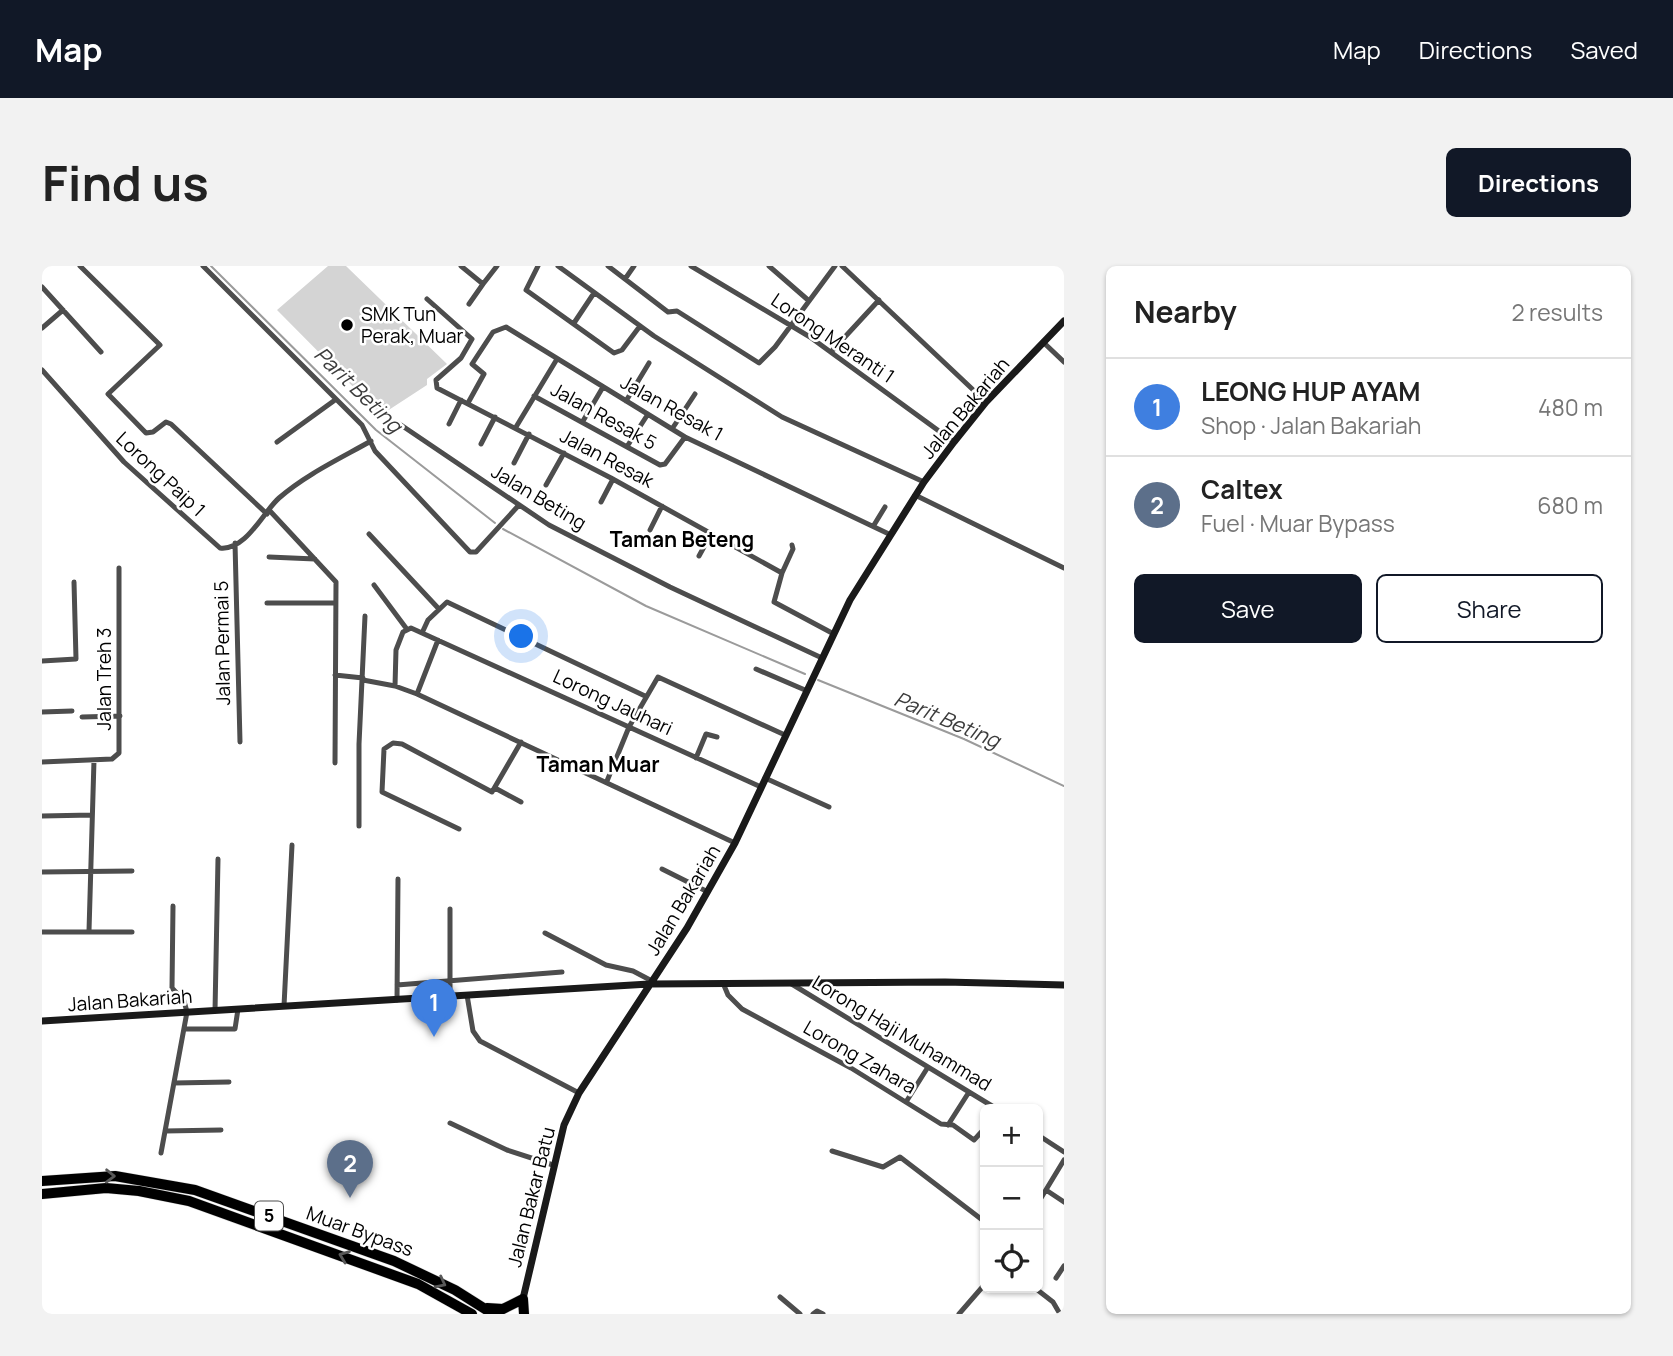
<!DOCTYPE html>
<html lang="en">
<head>
<meta charset="utf-8">
<style>
	:root { --surface:#fff; --page:#f2f2f2; --text:#222; --muted:#767676; --line:#e0e0e0; --accent:#111827 }
	body { margin:0; font-family:Manrope,sans-serif; background:var(--page); color:var(--text) }
	.controls { position:absolute; right:21px; bottom:21px; display:grid; overflow:hidden; border-radius:10px; box-shadow:0 2px 5px #0004 }
	.controls button { width:63px; height:63px; display:grid; place-items:center; padding:0; border:0; border-bottom:2px solid var(--line); background:var(--surface); color:var(--text); font:35px sans-serif }
	.you { position:absolute; left:480px; top:371px; width:24px; height:24px; margin:-18px; border:5px solid #fff; border-radius:50%; background:#1a73e8; box-shadow:0 0 0 10px #1a73e833 }
	.badge { display:grid; place-items:center; width:46px; height:46px; border-radius:50%; background:var(--accent); color:#fff; font-size:23px; font-weight:700 }
	.pin { position:absolute; translate:-50% -58px; filter:drop-shadow(0 2px 4px #0008) }
	.pin::after { content:''; position:absolute; top:37px; width:24px; height:21px; background:inherit; clip-path:polygon(0 0,100% 0,50% 100%) }
	.list { margin:0; padding:0; list-style:none }
	h2 { display:flex; justify-content:space-between; align-items:center; height:91px; margin:0; padding:0 28px; font-size:30px }
	h2 small { font-size:23px; font-weight:400; color:var(--muted) }
	.list li { display:grid; grid-template-columns:46px 1fr auto; gap:21px; align-items:center; box-sizing:border-box; height:98px; padding:0 28px; border-top:2px solid var(--line) }
	.list b { display:block; font-size:26px; white-space:nowrap }
	.list p { margin:0; font-size:23px; white-space:nowrap; color:var(--muted) }
	.list em { font-size:23px; font-style:normal; color:var(--muted) }
	.actions { display:flex; gap:14px; padding:21px 28px }
	.actions a { flex:1; padding:16px 0; border:2px solid var(--accent); border-radius:10px; text-align:center; font-size:24px; color:var(--accent) }
	.actions .main { background:var(--accent); color:#fff }
	.icon { flex:none; width:38px; height:38px; fill:none; stroke:currentColor; stroke-width:2; stroke-linecap:round; stroke-linejoin:round }
	.map { position:relative; flex:none; width:1022px; height:1048px; overflow:hidden; border-radius:10px }
	header { display:flex; align-items:center; gap:42px; box-sizing:border-box; height:98px; padding:0 35px; background:var(--accent); color:#fff }
	header strong { font-size:33px }
	nav { display:flex; gap:38px; margin-inline-start:auto; font-size:24px }
	.intro { display:flex; align-items:center; justify-content:space-between; box-sizing:border-box; height:168px; padding:0 42px }
	h1 { margin:0; font-size:49px }
	.button { padding:18px 32px; border-radius:10px; background:var(--accent); color:#fff; font-size:24px; font-weight:700 }
	main { display:flex; gap:42px; padding:0 42px }
	aside { flex:1; background:var(--surface); border-radius:10px; box-shadow:0 2px 5px #0004 }
	.map>svg:first-child { display:block }
</style>
</head>
<body>
<header>
<strong>Map</strong>
<nav><a>Map</a><a>Directions</a><a>Saved</a></nav>
</header>
<div class="intro"><h1>Find us</h1><a class="button">Directions</a></div>
<main>
<div class="map">
<svg width="1022" height="1048" viewBox="0 0 1022 1048">
	<rect width="100%" height="100%" fill="#fff"/>
	<path fill="#d4d4d4" d="M286,0h18l101,98 -20,15v6l-46,30 -104,-105z"/>
	<g fill="none" stroke-linecap="round" stroke-linejoin="round">
		<path stroke="#9b9b9b" stroke-width="2" d="M169,0l165,164 119,93
			M461,263l143,77 159,68
			M776,414l146,59 100,47"/>
		<g stroke="#dbdbdb" stroke-width="11">
			<path id="highway" d="M0,915l73,-5 80,14 199,71 61,29 38,24
				M0,928l64,-6 33,3 50,10 229,83 54,30
				M445,1042l16,1 20,-10 1,15"/>
		</g>
		<path stroke="#4d4d4d" stroke-width="5" d="M38,0l80,79 -52,49 38,39 7,-1 13,-10 5,2 96,90
			M161,0l159,159 13,26 95,101h6l43,-47
			M419,0l22,18 -14,20
			M496,0l-12,24 88,63 8,-3 18,-24
			M516,0l96,70 128,81 142,65
			M566,0l60,46 9,-1 82,52 16,-16 60,-81
			M649,0l119,71 144,105
			M727,0l39,34
			M800,0l144,136
			M583,13l9,-13
			M441,18l14,-18
			M0,21l59,65
			M385,33l45,40 -11,19 -25,22 1,8 174,90 171,95 -8,29 58,31
			M532,57l20,-30
			M0,62l21,-18
			M1001,76l21,20
			M789,86l48,-52
			M0,104l82,92 96,86c26,3 43,-36 59,-50 26,-23 62,-40 92,-57
			M492,130l126,69 5,-1 20,-27
			M584,135l23,-38
			M426,137l16,-29 -12,-10 21,-32 13,-5 179,110 206,98
			M541,155l20,-34
			M356,157l151,102 121,62 152,71
			M407,158l12,-24
			M474,161l41,-68
			M630,163l23,-35
			M235,176l58,-42
			M439,178l14,-27
			M586,179l20,-31
			M472,197l15,-29
			M504,219l18,-32
			M873,229l149,73
			M559,236l12,-23
			M228,245l66,71 -1,181
			M832,259l11,-18
			M608,264l12,-24
			M327,268l69,74
			M193,277l5,199
			M657,290l12,-22
			M227,291l46,2
			M740,307l11,-24 -1,-4
			M332,319l32,43
			M225,337h68
			M380,367l6,-13 19,-18 198,94
			M0,395l34,-2 -2,-77
			M714,403l49,21
			M293,409l28,3
			M321,414l32,6 22,8 318,149
			M353,420l1,-36 7,-18 8,-4 350,159
			M375,428l21,-54
			M0,446l30,-1
			M40,451l38,-1
			M654,492l10,-24 11,3
			M0,496l70,-3 7,-6v-185
			M723,512l64,29
			M565,515l22,-54 29,-50 127,58
			M453,522l26,14
			M0,550l50,-1
			M317,560v-82l6,-128
			M417,563l-77,-37 2,-43 9,-6 9,1 90,48 29,-50
			M620,603l46,23
			M0,606l90,-1
			M47,665l5,-171
			M0,666h90
			M503,667l61,32 27,6 19,10
			M681,717l5,12 14,14 109,59 90,56 12,1 21,15 11,-12
			M748,717l207,126
			M355,719l165,-13
			M425,729l6,36 7,10 99,52
			M408,730v-87
			M355,734l1,-121
			M242,740l8,-161
			M173,745l3,-152
			M142,763h51l3,-20
			M132,817l55,-1
			M864,836l22,-35
			M408,857l57,27 46,15
			M906,859l21,-33
			M123,865l56,-1
			M996,869l26,17
			M790,885l51,16 17,-10 85,65
			M119,887l26,-141 -3,-11 -12,-13 1,-82
			M1004,924l18,12
			M996,937l26,-43
			M1014,1012l8,-12
			M993,1022l18,14 7,12
			M738,1031l20,17
			M771,1048l4,-3 6,3
			M917,1048l26,-30"/>
		<path stroke="#1a1a1a" stroke-width="7" d="M0,755l607,-37 296,-2 119,3
			M480,1037l42,-178 15,-32 108,-165 48,-85 115,-243 74,-118 30,-40 32,-40 78,-81"/>
		<use href="#highway" stroke="#000" stroke-width="10"/>
	</g>
	<defs><path id="oneway-chevron" d="M-2-3.5L2.5 0L-2 3.5" fill="none" stroke-width="1.6" stroke-linecap="round" stroke-linejoin="round" transform="scale(1.75)"/></defs>
	<g stroke="#595959">
		<use href="#oneway-chevron" transform="translate(68 910) rotate(1)"/>
		<use href="#oneway-chevron" transform="translate(302 990) rotate(-159)"/>
		<use href="#oneway-chevron" transform="translate(399 1017) rotate(27)"/>
	</g>
	<circle fill="#000" stroke="#fff" stroke-width="2.5" cx="305" cy="59" r="7"/>
	<g text-anchor="middle" stroke-width="5" stroke-linejoin="round" paint-order="stroke">
		<rect fill="#fff" stroke="#4c4c4c" stroke-width="2" x="213" y="935.5" width="28" height="29" rx="5"/>
		<g font-size="18" font-weight="bold" fill="#000">
			<text x="227" y="956">5</text>
		</g>
		<g font-size="19" fill="#000" stroke="#fff" text-anchor="start">
			<text x="319" y="55">SMK Tun<tspan x="319" dy="22">Perak, Muar</tspan></text>
		</g>
		<g font-size="19" fill="#000" stroke="#fff">
			<text transform="translate(791 72) rotate(34)" y="7">Lorong Meranti 1</text>
			<text transform="translate(630 142) rotate(29)" y="7">Jalan Resak 1</text>
			<text transform="translate(923 142) rotate(-50)" y="7">Jalan Bakariah</text>
			<text transform="translate(562 150) rotate(29)" y="7">Jalan Resak 5</text>
			<text transform="translate(565 192) rotate(28)" y="7">Jalan Resak</text>
			<text transform="translate(119 208) rotate(43)" y="7">Lorong Paip 1</text>
			<text transform="translate(497 231) rotate(31)" y="7">Jalan Beting</text>
			<text transform="translate(180 377) rotate(-91)" y="7">Jalan Permai 5</text>
			<text transform="translate(62 413) rotate(-90)" y="7">Jalan Treh 3</text>
			<text transform="translate(571 436) rotate(25)" y="7">Lorong Jauhari</text>
			<text transform="translate(641 634) rotate(-59)" y="7">Jalan Bakariah</text>
			<text transform="translate(88 734) rotate(-4)" y="7">Jalan Bakariah</text>
			<text transform="translate(860 767) rotate(31)" y="7">Lorong Haji Muhammad</text>
			<text transform="translate(818 791) rotate(30)" y="7">Lorong Zahara</text>
			<text transform="translate(489 931) rotate(-76)" y="7">Jalan Bakar Batu</text>
			<text transform="translate(318 965) rotate(20)" y="7">Muar Bypass</text>
		</g>
		<g font-size="21" font-style="italic" fill="#3c3c3c" stroke="#fff">
			<text transform="translate(316 124) rotate(44)" y="7">Parit Beting</text>
			<text transform="translate(905 454) rotate(23)" y="7">Parit Beting</text>
		</g>
		<g font-size="21" font-weight="bold" fill="#000" stroke="#fff">
			<text x="640" y="281">Taman Beteng</text>
			<text x="556" y="506">Taman Muar</text>
		</g>
	</g>
</svg>
<div class="controls">
<button>+</button>
<button>−</button>
<button><svg class="icon" aria-label="locate" viewBox="0 0 24 24"><circle cx="12" cy="12" r="6"/><path d="M12 2v4M12 18v4M2 12h4M18 12h4"/></svg></button>
</div>
<div class="you"></div>
<div class="pin badge" style="left:392px;top:771px;background:#3f7fe0">1</div>
<div class="pin badge" style="left:308px;top:932px;background:#5c6f8a">2</div>
</div>
<aside>
<h2>Nearby<small>2 results</small></h2>
<ul class="list">
<li><span class="badge" style="background:#3f7fe0">1</span><div><b>LEONG HUP AYAM</b><p>Shop · Jalan Bakariah</p></div><em>480 m</em></li>
<li><span class="badge" style="background:#5c6f8a">2</span><div><b>Caltex</b><p>Fuel · Muar Bypass</p></div><em>680 m</em></li>
</ul>
<div class="actions"><a class="main">Save</a><a>Share</a></div>
</aside>
</main>
</body>
</html>
